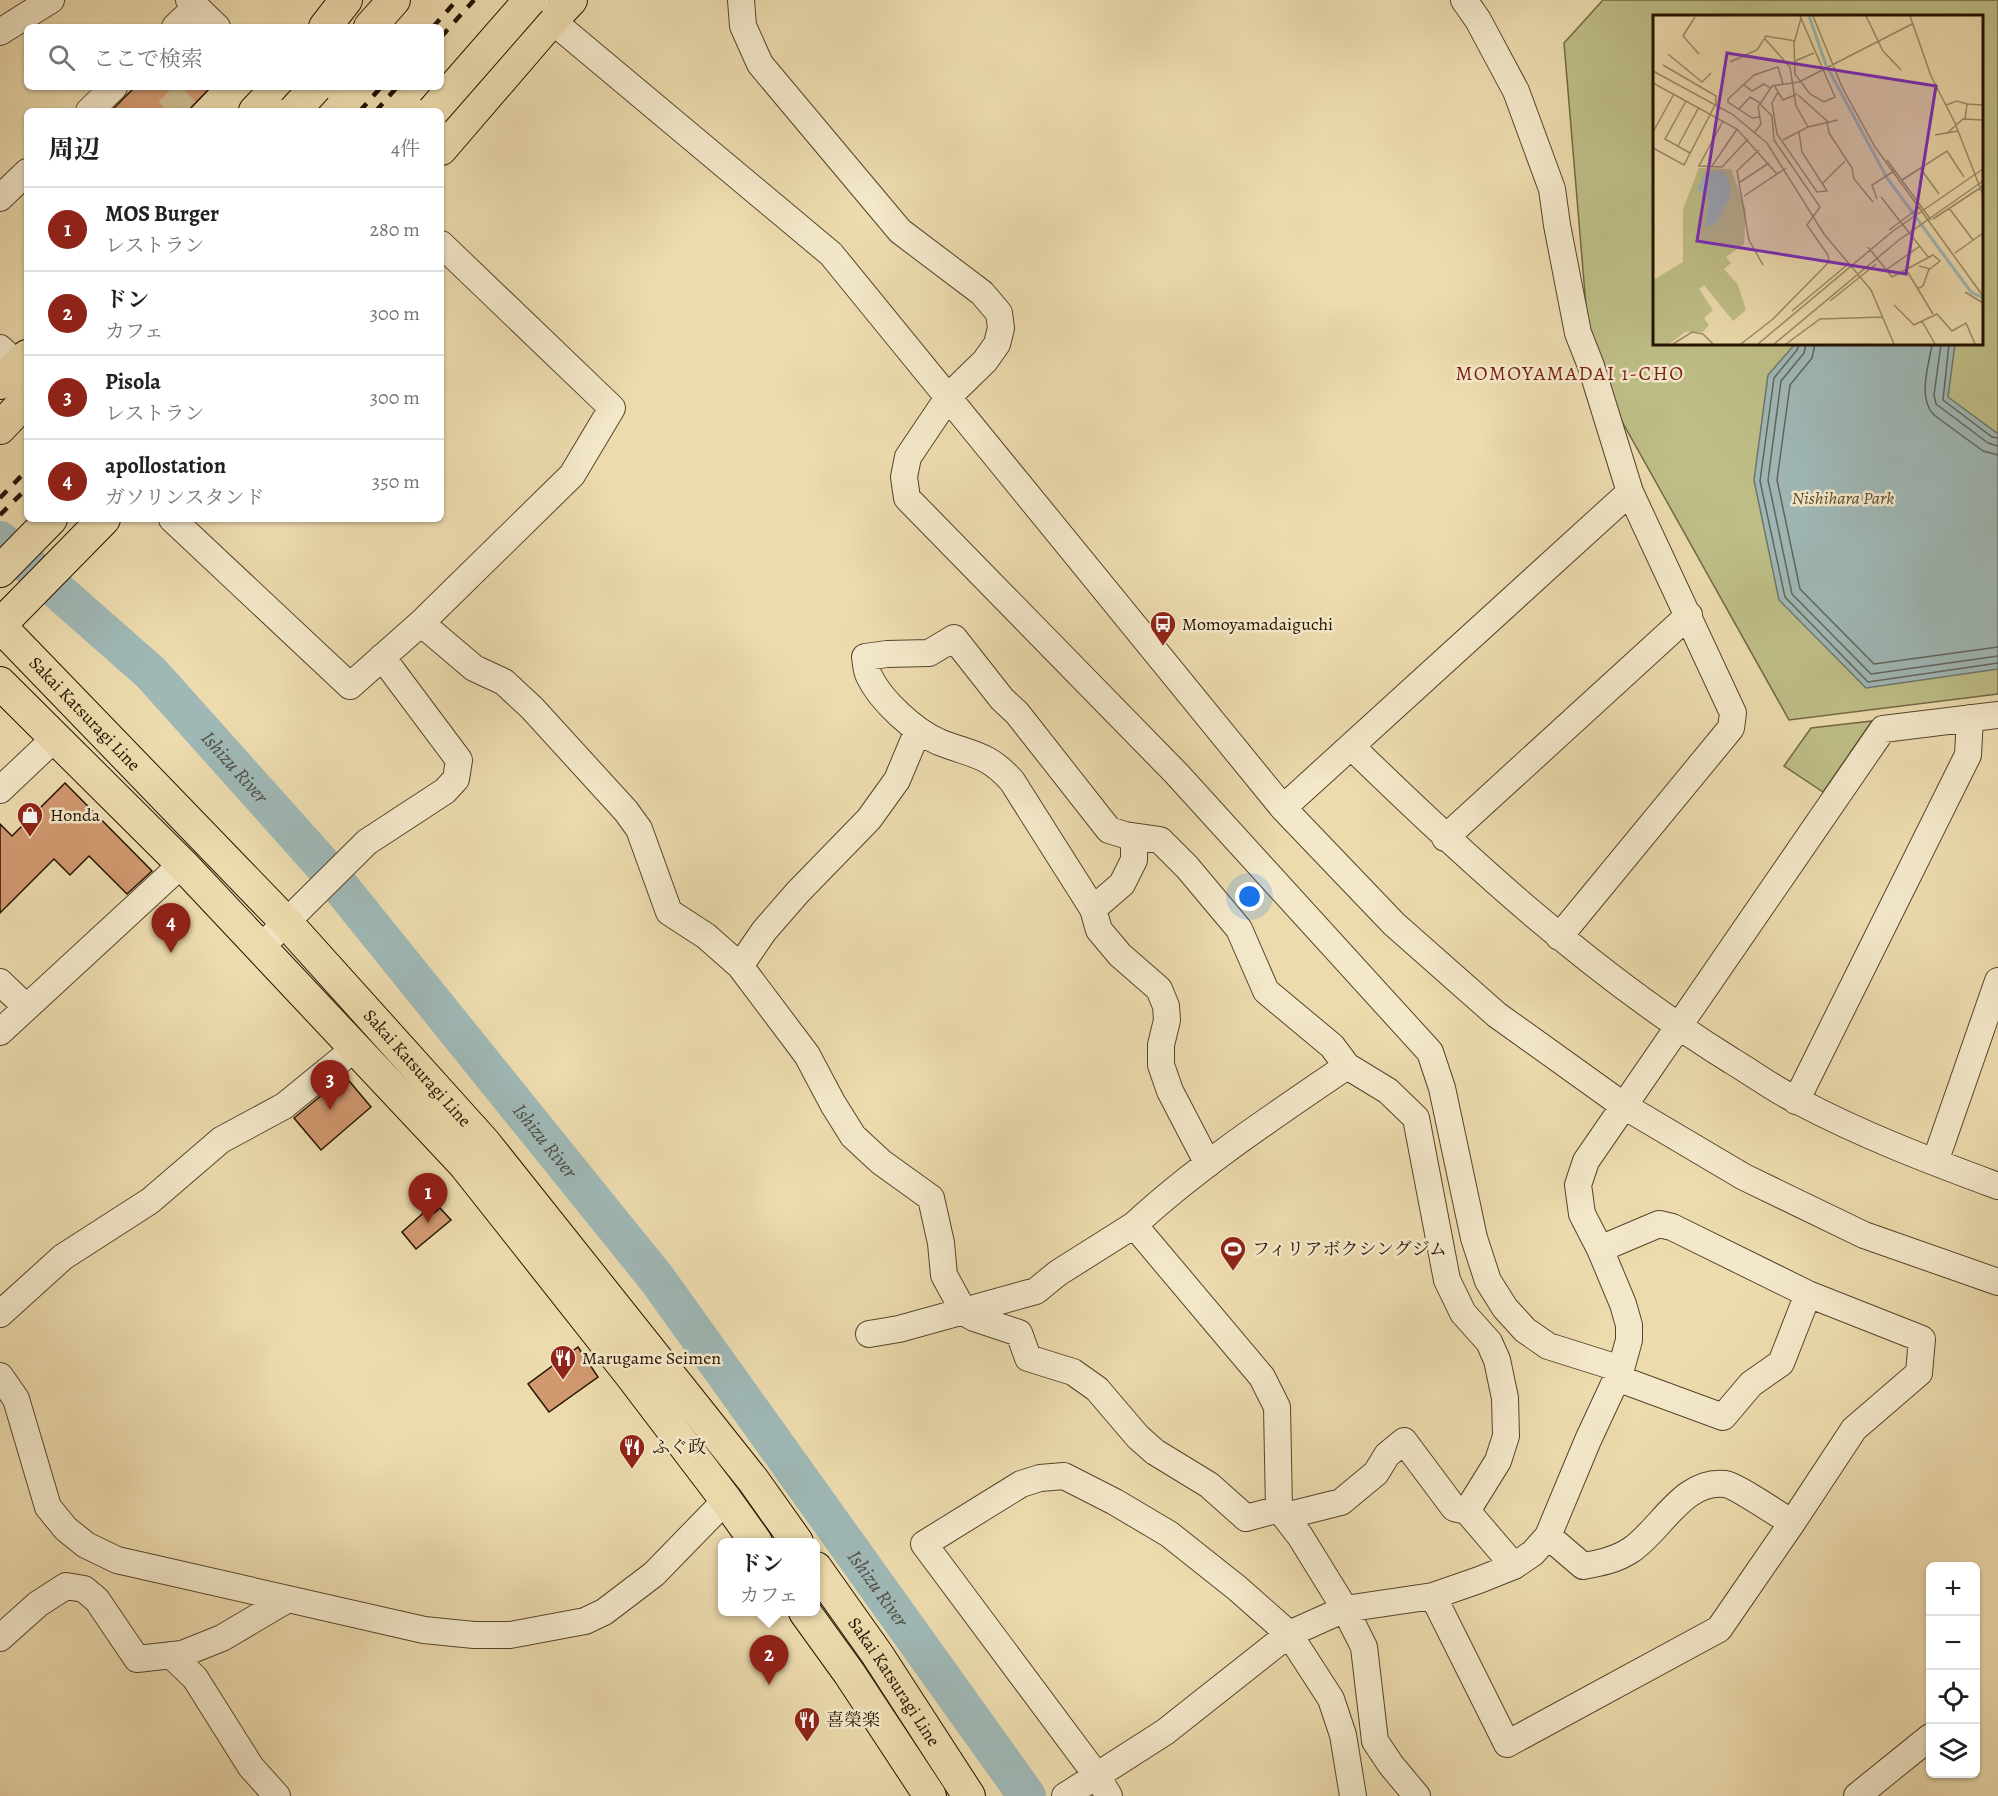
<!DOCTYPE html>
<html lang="ja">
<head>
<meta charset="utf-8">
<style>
	:root { --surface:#fff; --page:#f6f6f6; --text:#202124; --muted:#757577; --line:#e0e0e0; --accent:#8f2418 }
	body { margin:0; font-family:Alegreya,"Noto Serif JP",serif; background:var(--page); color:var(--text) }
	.controls { position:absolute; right:18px; bottom:18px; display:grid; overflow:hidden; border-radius:9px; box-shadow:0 2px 4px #0004 }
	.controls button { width:54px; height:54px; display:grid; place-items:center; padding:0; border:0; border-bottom:2px solid var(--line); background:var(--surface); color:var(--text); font:30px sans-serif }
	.you { position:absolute; left:1250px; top:897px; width:21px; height:21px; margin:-15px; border:4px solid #fff; border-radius:50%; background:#1a73e8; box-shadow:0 0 0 9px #1a73e833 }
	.badge { display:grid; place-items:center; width:39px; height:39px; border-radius:50%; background:var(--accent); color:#fff; font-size:20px; font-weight:700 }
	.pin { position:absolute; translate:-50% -50px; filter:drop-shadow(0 2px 3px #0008) }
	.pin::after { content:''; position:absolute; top:32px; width:21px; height:18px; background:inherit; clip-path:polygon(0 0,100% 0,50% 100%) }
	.popup { position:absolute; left:718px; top:1538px; width:102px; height:78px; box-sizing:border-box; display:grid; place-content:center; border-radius:9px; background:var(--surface); filter:drop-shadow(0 2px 4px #0005); font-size:20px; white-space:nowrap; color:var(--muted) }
	.popup b { font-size:22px; color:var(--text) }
	.popup::after { content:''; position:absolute; left:50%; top:100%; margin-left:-12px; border:12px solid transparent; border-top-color:var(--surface) }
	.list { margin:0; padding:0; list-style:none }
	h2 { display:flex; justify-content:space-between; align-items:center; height:78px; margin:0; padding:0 24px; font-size:26px }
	h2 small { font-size:20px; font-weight:400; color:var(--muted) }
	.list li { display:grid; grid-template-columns:39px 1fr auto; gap:18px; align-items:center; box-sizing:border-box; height:84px; padding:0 24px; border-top:2px solid var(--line) }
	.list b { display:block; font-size:22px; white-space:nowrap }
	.list p { margin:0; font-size:20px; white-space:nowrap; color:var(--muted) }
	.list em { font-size:20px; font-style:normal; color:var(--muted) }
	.icon { flex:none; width:33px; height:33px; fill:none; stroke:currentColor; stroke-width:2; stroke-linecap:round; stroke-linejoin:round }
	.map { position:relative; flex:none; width:1998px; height:1796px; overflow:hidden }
	.search { position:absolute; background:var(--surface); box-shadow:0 2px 4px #0004; left:24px; top:24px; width:420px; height:66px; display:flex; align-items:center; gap:15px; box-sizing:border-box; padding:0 21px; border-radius:9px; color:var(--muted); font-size:22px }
	.panel { position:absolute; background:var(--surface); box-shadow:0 2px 4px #0004; left:24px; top:108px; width:420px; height:414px; border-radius:9px }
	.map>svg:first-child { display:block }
</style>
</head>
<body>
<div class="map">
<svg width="1998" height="1796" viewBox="0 0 1998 1796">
	<rect width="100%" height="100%" fill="#ecdbad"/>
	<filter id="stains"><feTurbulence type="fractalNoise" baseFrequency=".00333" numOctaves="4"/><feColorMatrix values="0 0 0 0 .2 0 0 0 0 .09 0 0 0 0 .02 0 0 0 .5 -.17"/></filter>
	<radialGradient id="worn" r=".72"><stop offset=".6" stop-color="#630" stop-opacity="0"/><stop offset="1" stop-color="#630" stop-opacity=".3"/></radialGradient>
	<path fill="#bebe86" stroke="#716844" stroke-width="1.5" fill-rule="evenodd" d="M1603,0h395v694l-209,26 -198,-354 -27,-323zM1654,16h328v328h-328z
		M1872,721l-49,71 -39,-26 27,-38z"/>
	<path fill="#9fb8b6" stroke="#6e766e" stroke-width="1.5" d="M1795,344h160l-7,53 50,37v235l-132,19 -87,-88 -25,-120 14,-105z"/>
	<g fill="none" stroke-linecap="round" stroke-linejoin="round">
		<path stroke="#62655c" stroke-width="1.5" d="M1799,344l-2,6 -23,28 -14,103 25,116 83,85 130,-19
			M1806,344l-2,9 -23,28 -13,99 24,114 79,80 127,-18
			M1815,344l-3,14 -22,27 -13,95 23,109 74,75 124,-17
			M1932,344c-3,21 -15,54 2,71l49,36 15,4
			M1941,344l-7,51 2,9 52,39 10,3
			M1949,344l-6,56 49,37 6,1"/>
		<path stroke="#9fb8b6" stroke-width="38" id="s1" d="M0,540l151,133 171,191 335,415 370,517"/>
	</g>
	<path fill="#d29970" stroke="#241201" stroke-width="1.5" d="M135,87h76l-23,24h-77z
		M65,783l87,88 -25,23 -38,-38 -19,19 -16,-16 -54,54v-89l12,12z
		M345,1076l26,31 -50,43 -27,-32z
		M429,1208l5,5 6,-5 11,12 -35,29 -14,-17z
		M578,1347l20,30 -49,35 -21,-28z"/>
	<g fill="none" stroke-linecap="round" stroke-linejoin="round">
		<path stroke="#cebd93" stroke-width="26" stroke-dasharray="26 13" stroke-linecap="butt" d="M168,111l23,-24"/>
		<g stroke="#56442c" stroke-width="28">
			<path id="minor" d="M189,0l28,27
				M741,0l2,26 17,38 140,167 82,62 17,20 2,15 -4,16 -12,17 -36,35 -41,61 -4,20 3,21 269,275 254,279 12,36 32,150 14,43 17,27 20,22 23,16 73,23
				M1464,0l14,20 38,71 36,98 5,36 21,108 13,33 39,126 103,221 -2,15 -172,209
				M537,8l294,246 452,554 111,116 103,91 127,91 120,71 120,58 134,47
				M175,27l21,-20
				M0,32l51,-32
				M89,111l25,-24
				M0,198l27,-26
				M0,348l27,25
				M172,519l178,167 71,-63 151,-148 40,-67 -171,-164
				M421,623l53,45 30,14 28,26 94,103 13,18 30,83 37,24 34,30 67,89 26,49 20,32 28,26 50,36 10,45 3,32 20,37 10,6 45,15 9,25 45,14 24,17 41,48 17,15 54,33 37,33 33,-9
				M1352,747c118,115 240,227 380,314 22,13 43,29 66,40 64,34 132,60 200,85
				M0,790l55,-52
				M1283,808l347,-316
				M1445,838l244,-223
				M1093,909l29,-25 12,-24v-23
				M261,947l106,-105 78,-51 11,-12 3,-19 -77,-103
				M740,966l24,-35 34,-39 71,-73 28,-39 21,-50
				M0,982l26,25
				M0,1032l182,-168
				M1347,1066c-73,50 -148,99 -213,159l128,152 15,30 2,102 21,27 45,73 19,38 11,94 16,24 26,31
				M1796,1101l172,-346 2,-37
				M1935,1162l63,-181
				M1208,1164l-38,-73 -9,-26v-20l6,-25 -1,-14 -7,-17 -39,-34 -21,-25 -6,-21 -81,-128c-25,-28 -40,-26 -73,-39 -25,-11 -58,-41 -70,-66 -3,-6 -3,-13 -4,-19l22,-3 42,-1 25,-15 48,61 15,14 92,117 16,5 35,5 27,27 52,62 27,62 66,55 15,20 41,25 28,27 31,162 16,33 26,29 8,18 8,38 1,38 -8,25 -31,50 47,55
				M0,1314l63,-57 87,-56 71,-61 63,-34 70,-57
				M869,1334l30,-5 137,-38 22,-18 76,-48
				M0,1376l16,23 32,108 18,22 20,16 31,15 307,70 50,5h36l75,-14 19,-9 50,-38 72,-74
				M1617,1378l106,39 28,-33 30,-21 27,-69
				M1285,1516l56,-14 35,-29 11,-18 17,-14 50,67 13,3
				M1548,1536l35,30c17,-3 33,-6 48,-16 30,-20 52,-71 94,-66 10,1 56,32 67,39
				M1433,1596l74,148 212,-115 73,-106 62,-94 65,-56 3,-34 -114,-45 -136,-67 -13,-3 -59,25
				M0,1638l38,-34 28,-18 18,3 13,11 40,59 45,-5 40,-16 66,-39
				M171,1655l24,23 56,89 26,29
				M1065,1796l100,-64 124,-98 56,-25 88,-13 46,-16 35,-14 19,-13 15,-17 40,-96 33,-71 8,-29v-15l-6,-21 -23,-55 -18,-35 -4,-29 8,-24 297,-432 115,-14
				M1109,1796l-12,-20 -173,-232 97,-60 19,-6 24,-2 51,26 54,32 68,54 52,46 42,65 12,36 10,61
				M1857,1796l73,-59"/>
		</g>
		<g stroke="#241201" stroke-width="34">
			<g id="major">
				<path d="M325,27l21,-27"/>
				<path d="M370,27l24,-27"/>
				<path d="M255,111l23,-24"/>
				<path d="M441,149l111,-129 19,-20"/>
				<path d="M0,383l27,-27"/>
				<path d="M0,428l27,-29"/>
				<path d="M0,571l51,-52"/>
				<path d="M0,625l104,-106"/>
				<path id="s2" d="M0,626l286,296 198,220 269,338 44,62"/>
				<path d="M0,683l182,181 282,300 166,210 96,126 30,42"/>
				<path id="s3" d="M816,1568l61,86 92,142"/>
				<path d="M805,1612l44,61 81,123"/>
			</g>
		</g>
		<use href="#minor" stroke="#f3e8ca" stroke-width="26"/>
		<use href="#major" stroke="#ecdbad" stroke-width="32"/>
		<path stroke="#241201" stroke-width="4.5" stroke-dasharray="10 10" stroke-linecap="butt" d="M433,27l24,-27
			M441,37l33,-37
			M360,111l21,-24
			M376,111l21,-24
			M0,498l27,-28
			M0,515l27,-27"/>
		<g stroke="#241201" stroke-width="34" stroke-linecap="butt">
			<path id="major-bridge" d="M294,111l22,-24
				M433,111l97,-111"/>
		</g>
		<use href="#major-bridge" stroke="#ecdbad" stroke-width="32"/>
	</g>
	<defs>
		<g id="bus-pin" transform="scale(1.35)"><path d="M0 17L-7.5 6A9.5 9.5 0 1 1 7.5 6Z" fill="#8f2418" stroke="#f3e8ca"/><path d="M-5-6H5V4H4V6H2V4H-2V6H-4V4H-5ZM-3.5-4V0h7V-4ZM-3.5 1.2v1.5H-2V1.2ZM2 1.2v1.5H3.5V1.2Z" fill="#fff"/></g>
		<g id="shop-pin" transform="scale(1.35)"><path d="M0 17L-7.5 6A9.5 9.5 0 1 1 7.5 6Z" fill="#8f2418" stroke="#f3e8ca"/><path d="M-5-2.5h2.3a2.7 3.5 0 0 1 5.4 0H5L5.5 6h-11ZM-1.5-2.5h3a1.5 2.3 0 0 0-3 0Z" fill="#fff"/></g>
		<g id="stadium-pin" transform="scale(1.35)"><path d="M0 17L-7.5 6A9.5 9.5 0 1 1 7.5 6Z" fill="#8f2418" stroke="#f3e8ca"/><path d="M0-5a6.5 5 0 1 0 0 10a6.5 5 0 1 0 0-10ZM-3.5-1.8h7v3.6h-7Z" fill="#fff"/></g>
		<g id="restaurant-pin" transform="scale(1.35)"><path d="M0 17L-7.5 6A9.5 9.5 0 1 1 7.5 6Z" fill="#8f2418" stroke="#f3e8ca"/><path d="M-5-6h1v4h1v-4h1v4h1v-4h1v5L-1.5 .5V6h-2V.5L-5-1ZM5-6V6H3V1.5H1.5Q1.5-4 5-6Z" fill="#fff"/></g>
	</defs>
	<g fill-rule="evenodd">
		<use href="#bus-pin" x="1163" y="624"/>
		<use href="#shop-pin" x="30" y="815"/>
		<use href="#stadium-pin" x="1233" y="1249"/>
		<use href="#restaurant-pin" x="563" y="1358"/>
		<use href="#restaurant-pin" x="632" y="1447"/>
		<use href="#restaurant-pin" x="807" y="1720"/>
	</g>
	<g text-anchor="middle" stroke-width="5" stroke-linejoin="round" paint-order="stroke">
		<g font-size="18" font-style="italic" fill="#5a4e30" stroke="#f3e8ca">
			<text x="1843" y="504">Nishihara Park</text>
		</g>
		<g font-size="18" fill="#241201" stroke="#f3e8ca" text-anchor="start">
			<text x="1182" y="630">Momoyamadaiguchi</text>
			<text x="50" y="821">Honda</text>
			<text x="1252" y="1255">フィリアボクシングジム</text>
			<text x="582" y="1364">Marugame Seimen</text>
			<text x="652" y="1453">ふぐ政</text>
			<text x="826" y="1726">喜榮楽</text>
		</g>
		<g font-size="18" fill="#241201" stroke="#f3e8ca">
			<text dy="6" stroke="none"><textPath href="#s2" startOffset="122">Sakai Katsuragi Line</textPath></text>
			<text dy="6" stroke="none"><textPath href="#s2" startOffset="608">Sakai Katsuragi Line</textPath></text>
			<text dy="6" stroke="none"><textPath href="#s3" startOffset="138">Sakai Katsuragi Line</textPath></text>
		</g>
		<g font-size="20" letter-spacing="1.5" fill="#7a1f14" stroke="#f3e8ca">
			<text x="1570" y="380">MOMOYAMADAI 1-CHO</text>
		</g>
		<g font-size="20" font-style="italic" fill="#4f4c40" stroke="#f3e8ca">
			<text dy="7" stroke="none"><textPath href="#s1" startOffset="327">Ishizu River</textPath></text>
			<text dy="7" stroke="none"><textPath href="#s1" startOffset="813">Ishizu River</textPath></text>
			<text dy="7" stroke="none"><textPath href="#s1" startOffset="1371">Ishizu River</textPath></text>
		</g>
	</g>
	<g transform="translate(1653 15)">
		<rect width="330" height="330" fill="#ecdbad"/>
		<path d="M46,153l32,1 15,41 -2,34 -18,13 5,6 -7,6 14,16 8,25 -13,11 -29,-36 -5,4 14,21 -9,8 5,7 -6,7h-18l-16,12h-16v-64l30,-18v-53z" fill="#bebe86"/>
		<path d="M53,156h17l7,11 1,13 -15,29 -11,3 4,-27 -12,-12z" fill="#9fb8b6"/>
		<path fill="none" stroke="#9fb8b6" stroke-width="3" d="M156,1l17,49 61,113 84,114 12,6"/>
		<path fill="none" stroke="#9c8b68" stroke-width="1.5" d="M147,1l35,81 -11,5 -14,-8 -15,-20 -1,-31 7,-25M160,1l29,71 33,60 108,149M213,1l17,35 18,19M257,1l21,60 24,47 28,72M42,2l-12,19 16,18M112,24l25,28 6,39 12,21 -25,13M15,39l34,28 9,-9M142,46l19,-8M77,47l27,-12 9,-14 29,5M10,50l53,31v9M0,56l79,43 35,29 57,91 47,56 23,54M0,68l84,46 40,45M91,70l8,6 12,-7 6,4M121,70l4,7 -6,11 5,31 40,58 10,-1 -25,-39 -3,-20M125,77l5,8 14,-6M145,80l29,26 2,12 23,35 2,11 19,23M33,86l-21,38 25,14M293,90l11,-4 10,3M86,94l11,-12 10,6M107,102l-8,1 -24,-16v-3l26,-24 24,-8 5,17M312,104l2,-15 16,1M70,106l-24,45 23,1 26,-28M155,112l30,-7M0,117l21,-38M102,117l6,-8 -3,-17 14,-21 27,-4 113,-58M293,119l17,-15 20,1M282,120l23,-4M25,131l21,-39M0,133l31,17 31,-60M106,135l-22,21 12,69 14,25M234,145l44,60M59,151l25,-37M267,153l19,26M249,165l45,-29 17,26M87,167l29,-19M170,168l22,-22M91,181l42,-28M228,182l48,61M224,184l-5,-14 22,-14M296,193l24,32M280,204l50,-33M236,215l31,-23M215,232l24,30 41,-22 7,6 -10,8 -11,-3M302,238l28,-20M233,255l34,-24M254,256l26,43M264,274l6,-3 6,-17M312,277l18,11M177,286l46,-37M241,290l20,20 8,-4 13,23M139,296l55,-46M269,306l15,-7 15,17 14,-8 9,21M20,329l19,-12 11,2 10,10M88,329l32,-25 56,-57 -1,-7 -21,-30 13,-18 -46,-67 -2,-24 -12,-12M105,329l135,-113 90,-62M121,329l125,-104 84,-59M133,329l34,-25 63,-2"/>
		<path fill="#7b2cbf" fill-opacity="0.15" stroke="#7b2cbf" stroke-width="3" d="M74,38l209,33 -30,188 -209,-33z"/>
		<rect width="330" height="330" fill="none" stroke="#241201" stroke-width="3"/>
	</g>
	<rect width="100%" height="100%" filter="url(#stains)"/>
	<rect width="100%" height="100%" fill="url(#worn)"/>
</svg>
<div class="controls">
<button>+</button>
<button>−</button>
<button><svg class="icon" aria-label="locate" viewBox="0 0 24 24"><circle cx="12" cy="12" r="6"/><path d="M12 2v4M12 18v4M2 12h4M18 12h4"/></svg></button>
<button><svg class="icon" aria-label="layers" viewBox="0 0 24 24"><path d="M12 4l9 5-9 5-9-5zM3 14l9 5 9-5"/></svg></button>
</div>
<div class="you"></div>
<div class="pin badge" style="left:428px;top:1223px">1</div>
<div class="pin badge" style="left:769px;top:1685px">2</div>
<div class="popup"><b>ドン</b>カフェ</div>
<div class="pin badge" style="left:330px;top:1110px">3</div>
<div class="pin badge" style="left:171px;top:953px">4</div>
<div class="search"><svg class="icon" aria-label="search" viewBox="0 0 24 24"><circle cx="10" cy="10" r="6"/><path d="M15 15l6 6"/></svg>ここで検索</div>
<section class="panel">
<h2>周辺<small>4件</small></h2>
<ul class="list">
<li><span class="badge">1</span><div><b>MOS Burger</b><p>レストラン</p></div><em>280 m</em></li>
<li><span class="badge">2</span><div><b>ドン</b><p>カフェ</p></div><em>300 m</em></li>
<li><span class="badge">3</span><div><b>Pisola</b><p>レストラン</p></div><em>300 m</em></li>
<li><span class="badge">4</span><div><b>apollostation</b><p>ガソリンスタンド</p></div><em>350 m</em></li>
</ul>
</section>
</div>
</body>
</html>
